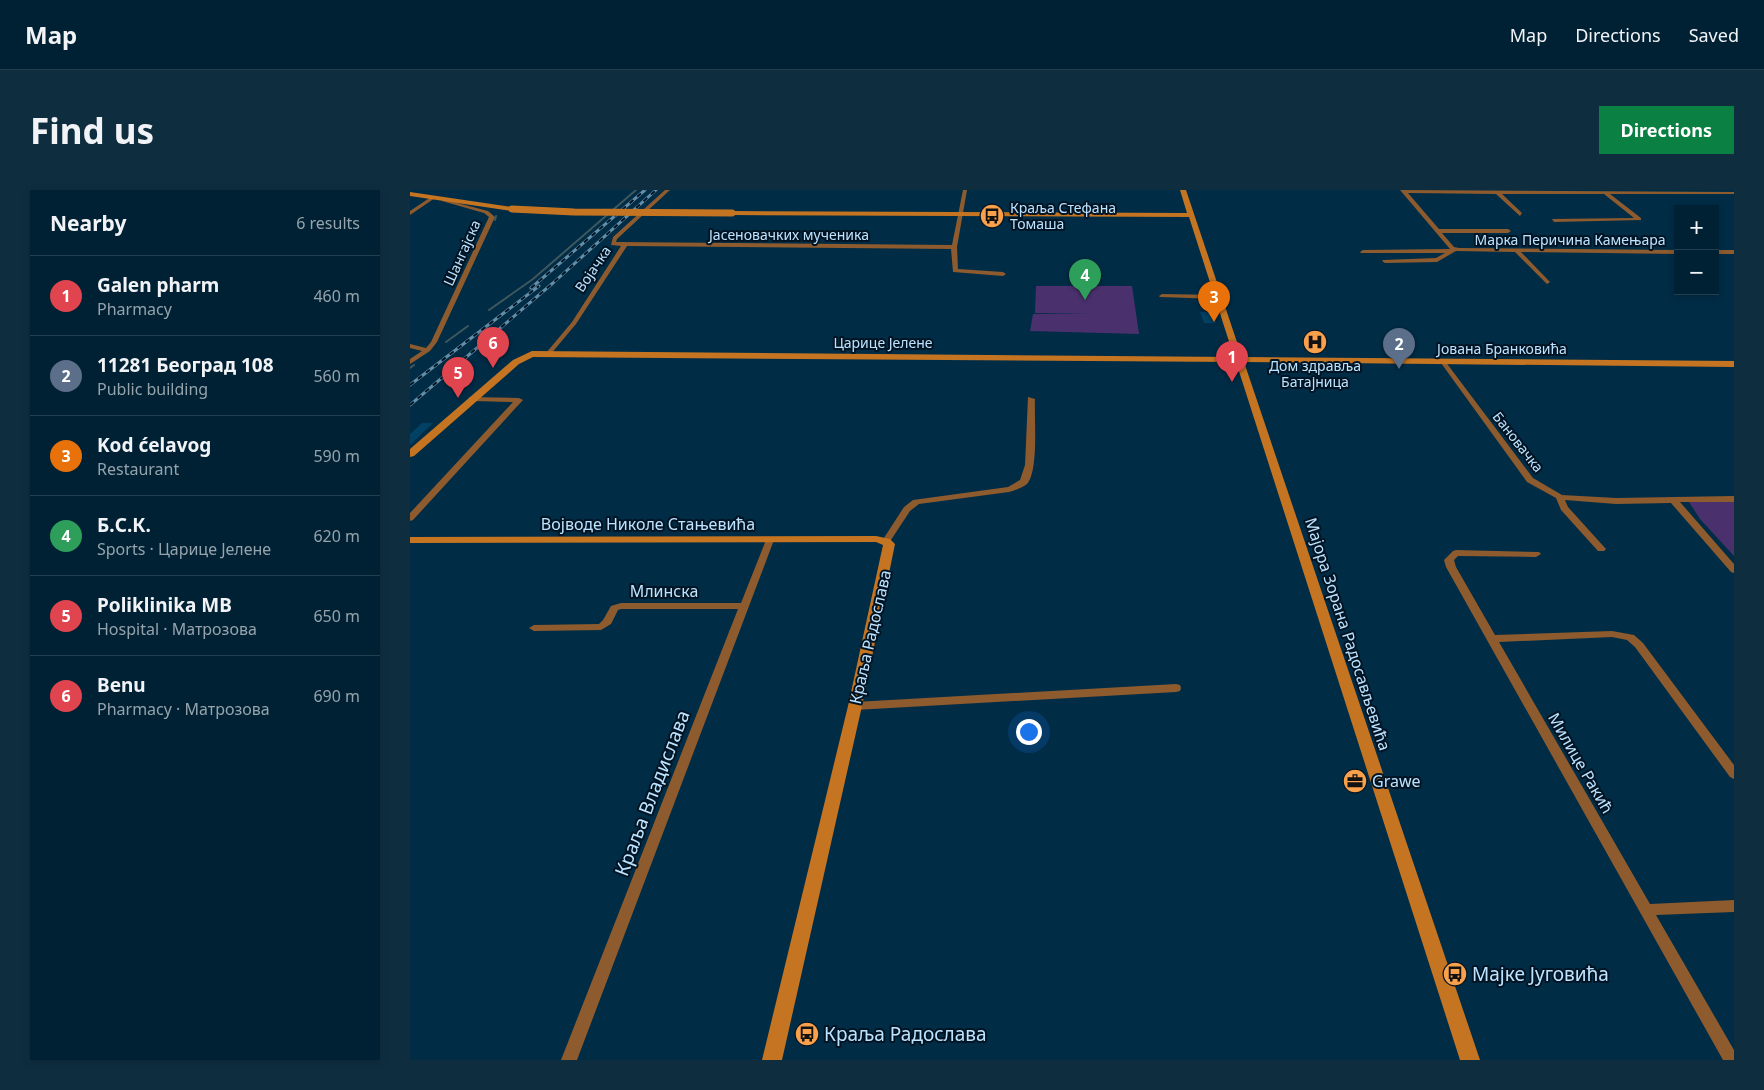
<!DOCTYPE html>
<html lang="en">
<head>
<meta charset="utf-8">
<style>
	:root { --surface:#002134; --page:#0e2e40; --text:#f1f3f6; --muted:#95a3ac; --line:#223e4f; --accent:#0b8043 }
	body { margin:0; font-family:"Noto Sans",sans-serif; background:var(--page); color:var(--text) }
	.controls { position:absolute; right:15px; top:15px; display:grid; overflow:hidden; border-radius:0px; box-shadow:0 2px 8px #0003 }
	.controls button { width:45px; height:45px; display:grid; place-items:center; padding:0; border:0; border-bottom:1px solid var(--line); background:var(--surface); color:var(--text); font:25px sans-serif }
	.you { position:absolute; left:618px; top:541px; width:18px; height:18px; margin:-12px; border:4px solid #fff; border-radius:50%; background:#1a73e8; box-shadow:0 0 0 8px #1a73e833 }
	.badge { display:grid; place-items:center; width:32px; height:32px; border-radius:50%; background:var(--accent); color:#fff; font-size:16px; font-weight:700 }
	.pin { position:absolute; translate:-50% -41px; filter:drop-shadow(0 1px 2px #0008) }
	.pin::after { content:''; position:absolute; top:26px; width:18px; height:15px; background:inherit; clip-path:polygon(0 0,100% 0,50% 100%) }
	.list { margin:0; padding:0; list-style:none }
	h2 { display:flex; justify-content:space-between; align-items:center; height:65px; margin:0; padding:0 20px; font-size:21px }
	h2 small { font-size:16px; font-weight:400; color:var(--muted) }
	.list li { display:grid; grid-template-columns:32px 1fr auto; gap:15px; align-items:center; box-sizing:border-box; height:80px; padding:0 20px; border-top:1px solid var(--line) }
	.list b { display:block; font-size:19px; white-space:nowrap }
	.list p { margin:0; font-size:16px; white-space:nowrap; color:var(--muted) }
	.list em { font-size:16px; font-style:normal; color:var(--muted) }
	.map { position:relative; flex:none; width:1324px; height:870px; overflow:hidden; border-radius:0px }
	header { display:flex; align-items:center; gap:30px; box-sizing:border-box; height:70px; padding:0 25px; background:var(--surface); border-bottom:1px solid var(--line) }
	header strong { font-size:24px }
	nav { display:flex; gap:28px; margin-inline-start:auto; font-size:18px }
	.intro { display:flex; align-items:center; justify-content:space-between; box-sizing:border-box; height:120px; padding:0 30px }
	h1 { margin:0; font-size:35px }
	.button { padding:12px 22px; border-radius:0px; background:var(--accent); color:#fff; font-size:18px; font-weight:700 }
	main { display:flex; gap:30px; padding:0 30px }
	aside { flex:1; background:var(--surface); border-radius:0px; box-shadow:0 2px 8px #0003 }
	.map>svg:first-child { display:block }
</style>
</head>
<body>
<header>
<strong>Map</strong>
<nav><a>Map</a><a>Directions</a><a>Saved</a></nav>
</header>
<div class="intro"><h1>Find us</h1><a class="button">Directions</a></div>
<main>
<aside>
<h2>Nearby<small>6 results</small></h2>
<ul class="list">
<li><span class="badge" style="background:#e0444e">1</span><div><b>Galen pharm</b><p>Pharmacy</p></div><em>460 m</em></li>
<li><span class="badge" style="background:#5c6f8a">2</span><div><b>11281 Београд 108</b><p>Public building</p></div><em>560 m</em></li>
<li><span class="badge" style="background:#e8710a">3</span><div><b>Kod ćelavog</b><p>Restaurant</p></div><em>590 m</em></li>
<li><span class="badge" style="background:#2e9e5b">4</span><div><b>Б.С.К.</b><p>Sports · Царице Јелене</p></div><em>620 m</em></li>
<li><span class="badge" style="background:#e0444e">5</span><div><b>Poliklinika MB</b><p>Hospital · Матрозова</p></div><em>650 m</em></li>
<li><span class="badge" style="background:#e0444e">6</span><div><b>Benu</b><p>Pharmacy · Матрозова</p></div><em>690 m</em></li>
</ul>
</aside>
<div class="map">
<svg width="1324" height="870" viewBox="0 0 1324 870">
	<rect width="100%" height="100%" fill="#002c46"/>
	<path fill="#4a316e" d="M626,96h96l7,48 -109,-3 3,-17 57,-1h-55z
		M1324,311v55l-34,-37 -11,-17z"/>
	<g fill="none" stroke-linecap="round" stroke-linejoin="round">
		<path stroke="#3f585e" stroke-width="2" d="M85,30l1,-4
			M79,120l44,-31 103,-89
			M36,152l22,-16
			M0,178l4,-3"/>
	</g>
	<path fill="#004164" d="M790,122h12l4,11h-12z
		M12,233h11l-23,22v-11z"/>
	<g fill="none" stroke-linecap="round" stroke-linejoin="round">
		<path fill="#8d5b2d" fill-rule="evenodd" d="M255,0h5l-53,49 -1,3 336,3 11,-55h4l-10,57 1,22 45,3 3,2 -3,2 -50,-4 -2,-23 -324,-3 -51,78 -26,31h-4v-2l26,-31 49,-76 -10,-1 2,-8z
			M990,0l334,2v2h-124l31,24v2l-87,2 -2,-3 82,-1 -30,-24h-102l20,19 -2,3 -24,-22 -88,-1 31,36h69l3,2 -3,2h-66l12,14 5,1 219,2v4l-157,-2 28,29 1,1 -3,2 -32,-32 -59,-1 -19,11 -52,1 -3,-2 1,-1 53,-2 9,-5h-84l-1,-1 3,-2 87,-1z
			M21,7l4,1 -25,17v-4z
			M32,9l46,12 7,6 -58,125 -7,9 -20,13v-5l12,-8 -12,-3v-4l16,4 5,-6 58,-125 -5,-4 -42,-12z
			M1305,60h19v4h-19z
			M752,104l57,1 3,2 -3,2 -59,-2 -1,-1z
			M1031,171h4l88,117 29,17 54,3 118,-2v6h-54l54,62v9l-3,-1 -60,-69 -55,1 -51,-4 3,7 38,42 -2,2h-6l-37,-41 -5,-12 -29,-16 -86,-119z
			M59,207l50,1 4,2 -110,120 -3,1v-8l103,-111 -41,-1h-3z
			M618,207l7,2c-1,19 4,71 -8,85 -5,4 -12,6 -18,8l-90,12 -9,7 -21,32h-6l-1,-2 22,-34 9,-7 95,-13 12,-7 5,-15z
			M360,347l4,3 -197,520h-16l177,-451h-117l-3,1 -7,14 -10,6 -67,1 -5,-3 5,-3 65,-1 4,-4 8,-14 10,-3h120l25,-63z
			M1046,360l83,2 2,2 -5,3 -78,-1 -4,4 2,7 39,68 117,-4 22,4 9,8 91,122v14l-4,-2 -95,-130 -8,-7 -15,-3 -113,5 151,262 84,-4v12l-78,3 78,135v10h-11l-277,-493 -2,-7 9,-9z
			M766,494l4,1 1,3 -1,3 -4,1 -321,18 -4,-1 -1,-3 1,-3 4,-1z"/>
		<path fill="#c57521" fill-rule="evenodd" d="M770,0h6l56,167 492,4v6l-490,-5 236,698h-20l-224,-698 -703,-5 -14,7 -105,92 -4,1v-8l103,-89 19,-9 702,6 -45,-140 -457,-2 -3,-2 3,-2 455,2z
			M0,2l102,15 3,2 -3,2 -102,-15z
			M466,346l14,3 5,5 -33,162 -80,354h-20l86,-354 35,-161 -7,-3 -466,1v-6z"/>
		<g stroke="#648da8" stroke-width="3">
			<path id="rail" d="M121,98l114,-98
				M0,195l129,-99
				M0,215l143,-122 103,-93"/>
		</g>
		<use href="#rail" stroke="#001423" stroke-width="2" stroke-dasharray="5" stroke-linecap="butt"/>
		<path stroke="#c57521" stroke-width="7" d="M102,19l62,3 158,1"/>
	</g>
	<defs>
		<g id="bus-disc" transform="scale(1.25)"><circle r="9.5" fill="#f9a04c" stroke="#001423"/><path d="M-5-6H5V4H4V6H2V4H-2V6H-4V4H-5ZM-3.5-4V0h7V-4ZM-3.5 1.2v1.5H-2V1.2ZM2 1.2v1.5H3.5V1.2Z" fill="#111"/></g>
		<g id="hospital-disc" transform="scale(1.25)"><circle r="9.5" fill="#f9a04c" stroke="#001423"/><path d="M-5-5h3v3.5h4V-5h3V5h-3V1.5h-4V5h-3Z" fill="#111"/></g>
		<g id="office-disc" transform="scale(1.25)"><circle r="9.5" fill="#f9a04c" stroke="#001423"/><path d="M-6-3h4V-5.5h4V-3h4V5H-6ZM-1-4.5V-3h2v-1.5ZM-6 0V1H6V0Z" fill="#111"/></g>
	</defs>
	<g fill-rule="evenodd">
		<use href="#bus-disc" x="582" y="26"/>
		<use href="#hospital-disc" x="905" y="152"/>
		<use href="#office-disc" x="945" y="591"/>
		<use href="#bus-disc" x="1045" y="784"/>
		<use href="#bus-disc" x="397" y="844"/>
	</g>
	<g text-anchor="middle" stroke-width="4" stroke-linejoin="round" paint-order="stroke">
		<g font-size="14" fill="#bee3ff" stroke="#001423" text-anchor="start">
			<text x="600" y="23">Краља Стефана<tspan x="600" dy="16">Томаша</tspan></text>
			<text x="905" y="181" text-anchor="middle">Дом здравља<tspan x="905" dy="16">Батајница</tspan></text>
		</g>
		<g font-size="14" fill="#bee3ff" stroke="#001423">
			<text x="379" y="50">Јасеновачких мученика</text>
			<text x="1160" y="55">Марка Перичина Камењара</text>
			<text transform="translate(52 63) rotate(-66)" y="5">Шангајска</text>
			<text transform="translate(183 79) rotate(-56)" y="5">Војачка</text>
			<text x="473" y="158">Царице Јелене</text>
			<text x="1092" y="164">Јована Бранковића</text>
			<text transform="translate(1108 252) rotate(52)" y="5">Бановачка</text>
		</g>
		<g font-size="16" fill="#bee3ff" stroke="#001423">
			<text x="238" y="340">Војводе Николе Стањевића</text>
			<text x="254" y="407">Млинска</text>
			<text transform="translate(938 444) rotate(72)" y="6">Мајора Зорана Радосављевића</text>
			<text transform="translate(460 447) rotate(-77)" y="6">Краља Радослава</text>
			<text transform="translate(1171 573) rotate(60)" y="6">Милице Ракић</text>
		</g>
		<g font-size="16" fill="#bee3ff" stroke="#001423" text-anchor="start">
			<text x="962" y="597">Grawe</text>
		</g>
		<g font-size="19" fill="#bee3ff" stroke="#001423">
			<text transform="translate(242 603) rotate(-69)" y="7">Краља Владислава</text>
		</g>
		<g font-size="19" fill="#bee3ff" stroke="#001423" text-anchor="start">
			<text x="1062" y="791">Мајке Југовића</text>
			<text x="414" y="851">Краља Радослава</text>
		</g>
	</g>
</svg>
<div class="controls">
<button>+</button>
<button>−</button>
</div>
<div class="you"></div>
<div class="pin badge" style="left:822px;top:192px;background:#e0444e">1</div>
<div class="pin badge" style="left:989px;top:179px;background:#5c6f8a">2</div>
<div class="pin badge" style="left:804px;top:132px;background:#e8710a">3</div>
<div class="pin badge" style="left:675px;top:110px;background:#2e9e5b">4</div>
<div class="pin badge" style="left:48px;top:208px;background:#e0444e">5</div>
<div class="pin badge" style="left:83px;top:178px;background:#e0444e">6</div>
</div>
</main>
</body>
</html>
